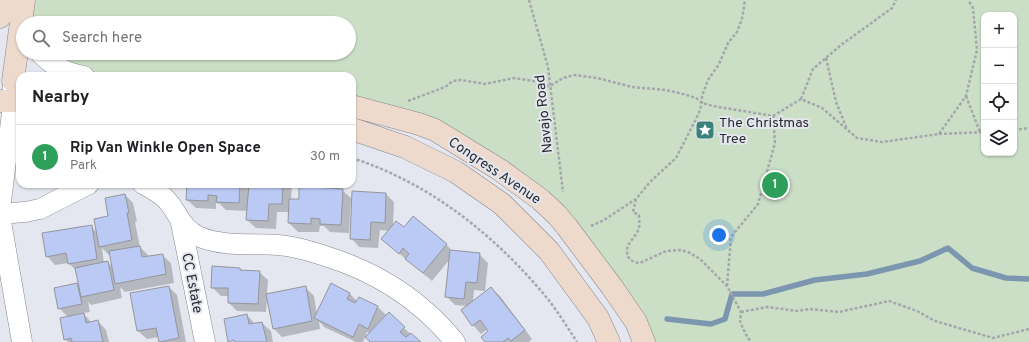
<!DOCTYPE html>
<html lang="en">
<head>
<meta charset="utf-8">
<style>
	:root { --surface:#fff; --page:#f6f6f6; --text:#202124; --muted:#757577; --line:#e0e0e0; --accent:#3b827a }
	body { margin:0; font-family:Overpass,sans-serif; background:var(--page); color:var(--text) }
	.controls { position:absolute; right:12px; top:12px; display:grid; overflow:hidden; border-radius:8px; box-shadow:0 1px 3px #0004 }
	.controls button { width:36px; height:36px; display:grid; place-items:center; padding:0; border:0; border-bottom:1px solid var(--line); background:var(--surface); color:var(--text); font:20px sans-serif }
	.you { position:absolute; left:719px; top:235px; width:14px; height:14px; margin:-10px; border:3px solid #fff; border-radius:50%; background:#1a73e8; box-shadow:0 0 0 6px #1a73e833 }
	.badge { display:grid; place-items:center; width:26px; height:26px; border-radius:50%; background:var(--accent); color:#fff; font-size:13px; font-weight:700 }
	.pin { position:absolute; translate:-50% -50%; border:2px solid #fff; box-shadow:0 1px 4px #0006 }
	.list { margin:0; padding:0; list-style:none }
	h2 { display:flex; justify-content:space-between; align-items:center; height:52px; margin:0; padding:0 16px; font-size:17px }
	h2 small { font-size:13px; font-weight:400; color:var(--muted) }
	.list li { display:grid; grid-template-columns:26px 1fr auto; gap:12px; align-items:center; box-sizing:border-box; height:64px; padding:0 16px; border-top:1px solid var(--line) }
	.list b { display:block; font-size:15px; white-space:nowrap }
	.list p { margin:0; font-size:13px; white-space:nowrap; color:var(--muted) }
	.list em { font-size:13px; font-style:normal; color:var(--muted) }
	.icon { flex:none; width:22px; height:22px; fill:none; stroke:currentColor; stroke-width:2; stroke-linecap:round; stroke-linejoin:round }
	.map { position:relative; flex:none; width:1029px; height:342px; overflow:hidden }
	.search { position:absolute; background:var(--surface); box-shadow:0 1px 3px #0004; left:16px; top:16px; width:340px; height:44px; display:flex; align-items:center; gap:10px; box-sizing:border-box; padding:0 14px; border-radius:22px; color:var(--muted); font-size:15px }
	.panel { position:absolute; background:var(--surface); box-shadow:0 1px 3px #0004; left:16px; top:72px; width:340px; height:116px; border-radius:12px }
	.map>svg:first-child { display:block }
</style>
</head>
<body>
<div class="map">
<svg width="1029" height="342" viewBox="0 0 1029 342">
	<rect width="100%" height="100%" fill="#e4e7ef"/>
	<path fill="#cbdfc6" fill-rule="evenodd" d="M24,0h1005v342h-385l-32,-55 -112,-117 -148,-64v-30h-268l-44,-23h309v-30h-326zM984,15h30v138h-30z"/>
	<path fill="#0003" fill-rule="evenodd" d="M188,184h56l5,6 1,-6h42l-1,16h9l42,-10 9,8 -2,35 -19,-1 -6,-6h-4l-1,6h-21l-9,-9 1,-11h-13l-1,17 -20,-1 -9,-8 1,-9 -22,-1 -6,-6 -4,-1v6l-20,-1 -9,-8z
		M386,194l8,8 -1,24 11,2 42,16 7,8 26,2 9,9 -3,28 -11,-1 -1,12 18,-14 9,8 32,43 -3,3h-43l4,-11 -2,-2 -7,5 -8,-9 -11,-14 6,-5 -13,-1 -9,-9 4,-37 -18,22 -50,-42 8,-8 -10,-1 -2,18 -19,-1 -8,-9z
		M125,195l8,8 4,18 -2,1 5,25 8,8 1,2 13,-2 9,8 3,20 -49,9 -5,-5 2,11 -31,7 -3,-3 2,10 -7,1 9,10 6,-2 8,9 3,12h-41l-3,-3 3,-22 -9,-9 18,-24 3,3 -3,-16 -9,-8 -13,2 -8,-9 44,-30 6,7zM102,248l7,7h2l2,13 -5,-6 -4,1z
		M240,269l3,2 16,1 9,8 -1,15 38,-8 9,9 3,19 15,-30 18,9 7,7 2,-3 19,9 9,9 2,-2 30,28h-48l-1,-9 -3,-1 -4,10h-7l-32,-15 -5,-6 1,8 -38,8 -8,-8 -7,-31 -1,14 -29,-1 -8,-8v-7h-8l-9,-9z
		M169,287l8,8 9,47h-26l-1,-5 -12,2 -9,-8z
		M247,315l8,9 7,-1 9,8 2,11 -44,-1z"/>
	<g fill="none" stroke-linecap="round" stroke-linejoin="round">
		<path stroke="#7d96b0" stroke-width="5.5" d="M667,319l44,5 14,-5 7,-25h31l52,-14 52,-6 53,-13 28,-13 24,20 34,10 23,1"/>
	</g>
	<path fill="#bbc9f5" stroke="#94969d" d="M187,184h53l-1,19 -23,-1 1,-6 -9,-1v6l-22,-1z
		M249,184h34l-1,20h-13l-1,17 -22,-1z
		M299,186l44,3 -2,36 -21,-1v-5l-9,-1v6l-23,-1 1,-24h10z
		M352,191l34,2 -1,30 -14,-1 -1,18 -20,-1z
		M125,194l4,19h-2l5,27 -33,7 -5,-28 14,-3 -3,-18z
		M413,216l34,28 -24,29 -18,-14 4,-5 -6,-6 -4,6 -18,-15 15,-18 8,6z
		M92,225l5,34 -29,5 -2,-11 -20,4 -4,-24z
		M140,246l2,11 21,-3 3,20 -51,10 -6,-33z
		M450,250l30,3 -3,30 -11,-1 -2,17 -19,-2z
		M108,261l6,29 -33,7 -6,-29z
		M212,266l28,2v2l20,1 -2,33 -30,-1v-15h-17z
		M77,283l5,21 -24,5 -4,-21z
		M331,283l19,10 -3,6 8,4 4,-6 19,9 -10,23 -9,-5 -6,13 -39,-19z
		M169,286l10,52 -20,4 -3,-14 -19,3 -7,-38z
		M306,286l6,35 -39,8 -7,-35z
		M491,287l34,43 -14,11 -3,-3 -5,4h-18l-4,-5 7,-6 -8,-11 -8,6 -11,-16z
		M389,312l16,15 -5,5 6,5 5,-4 10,9h-51l-5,-5z
		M84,313l2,10 12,-3 5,22h-31l-1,-4 -7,2 -4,-22z
		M247,314l2,10 13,-2 5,20h-32l-1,-2 -6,2 -4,-23z"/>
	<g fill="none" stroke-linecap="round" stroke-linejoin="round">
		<g stroke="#85878e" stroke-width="21">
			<path id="street" d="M40,53c12,13 26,20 44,23
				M143,184c10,5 21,11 27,20 9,12 14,27 30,33 24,10 53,6 78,8 16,1 32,6 47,11 52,16 96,44 130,86
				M0,209l12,-96 1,-29
				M0,214l25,-2 15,-3 49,-25
				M0,216l22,126
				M181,223l24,119"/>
		</g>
		<g stroke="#85878e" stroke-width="23">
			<path id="secondary" d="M0,17l10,-17
				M13,81l11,-81
				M0,101h20
				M352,106l67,18 16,6 65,40 41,30 16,15 10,12 45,60 24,35 8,20
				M352,129l53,18 51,25 46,32 47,47 49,67 11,24"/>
		</g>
		<path stroke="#a5a7ad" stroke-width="2.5" stroke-dasharray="3 2" stroke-linecap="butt" d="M529,0l19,67 15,125
			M826,58l10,44 11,27
			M966,96l14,36
			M801,99l12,-30 28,-24 51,-37 4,-8
			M408,101l37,-14 8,-6 8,-1 24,4 29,-6 20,3 11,5h5l13,-8 11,-3 23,3 35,9 34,3 21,5 9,3 6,5 11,3 60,10 28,-17 21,9 35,30 25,4 57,-8 27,-38 11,-46 -4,-42 -5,-8
			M1014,130l15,-2
			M939,134l45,-2
			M352,158c75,24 139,74 190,134 13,15 24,33 35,50
			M636,199l-3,13 6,3c0,4 1,9 0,13 -5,14 -18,17 -9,32l8,3 4,-1 24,-11 14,-1 8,2 12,7 27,27 14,26 -1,9 5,12 6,9
			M591,226l13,-6 32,-21 15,-18 25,-23 23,-45 3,-10v-7l6,-16 11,-16 9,-21 9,-11 5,-13 3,-19
			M727,286l4,-49 27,-33 17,-61 -2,-27
			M741,312l26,-5 31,4 11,-2 30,3 50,-11 28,10 18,10 58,17 36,-9"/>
		<use href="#street" stroke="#fff" stroke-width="20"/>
		<use href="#secondary" stroke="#eedacd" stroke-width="22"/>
	</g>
	<defs>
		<g id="sight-square" transform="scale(1)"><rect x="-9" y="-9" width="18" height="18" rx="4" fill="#3b827a" stroke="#e4e7ef"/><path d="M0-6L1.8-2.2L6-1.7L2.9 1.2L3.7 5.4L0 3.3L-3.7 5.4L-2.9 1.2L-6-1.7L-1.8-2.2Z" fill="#fff"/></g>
	</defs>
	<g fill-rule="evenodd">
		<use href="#sight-square" x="705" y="130"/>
	</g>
	<g text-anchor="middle" stroke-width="4" stroke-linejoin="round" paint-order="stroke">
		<g font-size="14" fill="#2b2c2e" stroke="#e4e7ef">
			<text transform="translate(543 114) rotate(-96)" y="5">Navajo Road</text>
			<text transform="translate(495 170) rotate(34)" y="5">Congress Avenue</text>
			<text transform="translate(193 283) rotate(79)" y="5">CC Estate</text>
		</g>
		<g font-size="14" fill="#2b2c2e" stroke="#e4e7ef" text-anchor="start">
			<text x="719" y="127">The Christmas<tspan x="719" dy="16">Tree</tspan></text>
		</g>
	</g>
</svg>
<div class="controls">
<button>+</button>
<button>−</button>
<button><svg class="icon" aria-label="locate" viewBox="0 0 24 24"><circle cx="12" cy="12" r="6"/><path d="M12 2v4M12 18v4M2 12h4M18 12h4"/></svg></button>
<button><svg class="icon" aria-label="layers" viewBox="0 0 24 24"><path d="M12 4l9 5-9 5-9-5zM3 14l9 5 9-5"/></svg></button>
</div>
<div class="you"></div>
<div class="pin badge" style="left:775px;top:185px;background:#2e9e5b">1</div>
<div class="search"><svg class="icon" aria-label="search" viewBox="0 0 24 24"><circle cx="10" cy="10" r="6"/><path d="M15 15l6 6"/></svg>Search here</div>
<section class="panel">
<h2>Nearby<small></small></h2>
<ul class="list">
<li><span class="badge" style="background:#2e9e5b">1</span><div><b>Rip Van Winkle Open Space</b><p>Park</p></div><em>30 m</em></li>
</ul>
</section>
</div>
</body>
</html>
